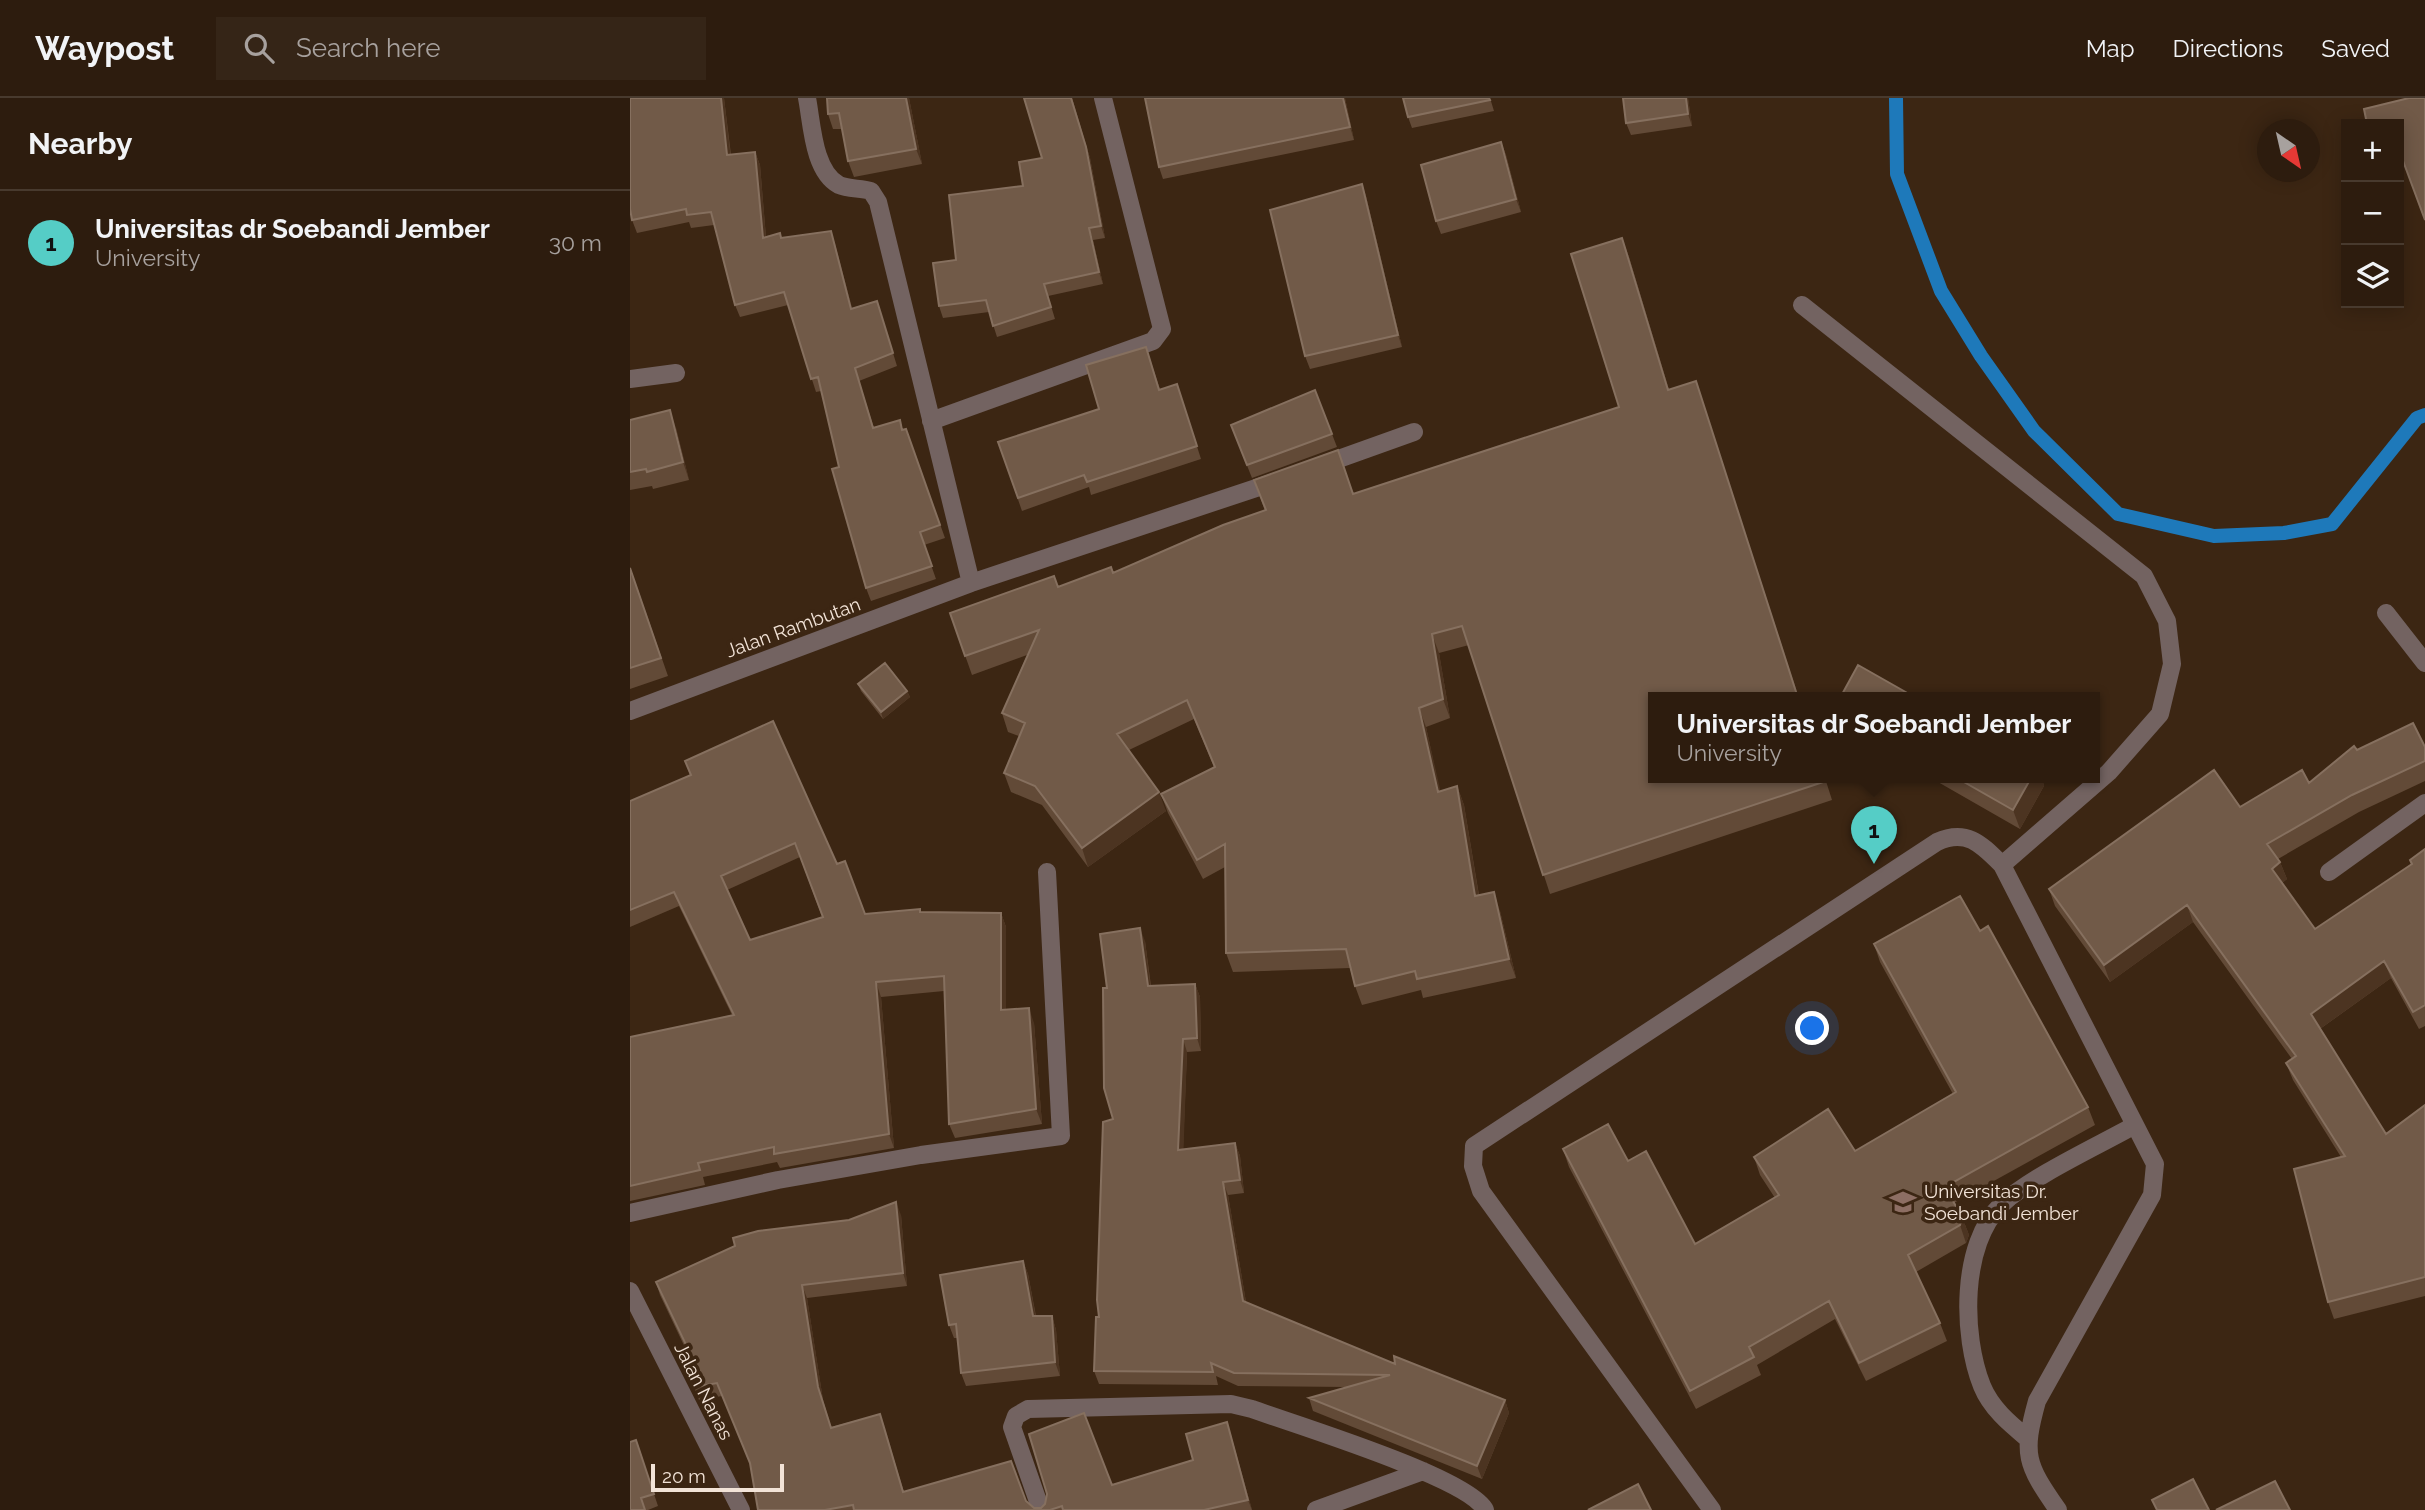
<!DOCTYPE html>
<html lang="en">
<head>
<meta charset="utf-8">
<style>
	:root { --surface:#2d1c0e; --page:#352517; --text:#f1f3f6; --muted:#a7a19e; --line:#483a2e; --accent:#55cdc6 }
	body { margin:0; font-family:Raleway,sans-serif; background:var(--page); color:var(--text) }
	.controls { position:absolute; right:21px; top:21px; display:grid; overflow:hidden; border-radius:0px; box-shadow:0 4px 18px #0003 }
	.controls button { width:63px; height:63px; display:grid; place-items:center; padding:0; border:0; border-bottom:2px solid var(--line); background:var(--surface); color:var(--text); font:35px sans-serif }
	.compass { position:absolute; left:1627px; top:21px; width:63px; height:63px; border-radius:50%; background:var(--surface); box-shadow:0 4px 18px #0003; rotate:146deg }
	.scale { position:absolute; left:21px; bottom:18px; width:133px; box-sizing:border-box; padding-left:7px; border:4px solid #f2e3d7; border-top:0; font-size:19px; line-height:24px; white-space:nowrap; color:#f2e3d7; -webkit-text-stroke:5px #3c2613; paint-order:stroke }
	.you { position:absolute; left:1183px; top:931px; width:24px; height:24px; margin:-18px; border:5px solid #fff; border-radius:50%; background:#1a73e8; box-shadow:0 0 0 10px #1a73e833 }
	.badge { display:grid; place-items:center; width:46px; height:46px; border-radius:50%; background:var(--accent); color:#111; font-size:23px; font-weight:700 }
	.pin { position:absolute; translate:-50% -58px; filter:drop-shadow(0 2px 4px #0008) }
	.pin::after { content:''; position:absolute; top:37px; width:24px; height:21px; background:inherit; clip-path:polygon(0 0,100% 0,50% 100%) }
	.popup { position:absolute; left:1018px; top:594px; width:452px; height:91px; box-sizing:border-box; display:grid; place-content:center; border-radius:0px; background:var(--surface); filter:drop-shadow(0 2px 5px #0005); font-size:23px; white-space:nowrap; color:var(--muted) }
	.popup b { font-size:26px; color:var(--text) }
	.popup::after { content:''; position:absolute; left:50%; top:100%; margin-left:-14px; border:14px solid transparent; border-top-color:var(--surface) }
	.list { margin:0; padding:0; list-style:none }
	h2 { display:flex; justify-content:space-between; align-items:center; height:91px; margin:0; padding:0 28px; font-size:30px }
	h2 small { font-size:23px; font-weight:400; color:var(--muted) }
	.list li { display:grid; grid-template-columns:46px 1fr auto; gap:21px; align-items:center; box-sizing:border-box; height:105px; padding:0 28px; border-top:2px solid var(--line) }
	.list b { display:block; font-size:26px; white-space:nowrap }
	.list p { margin:0; font-size:23px; white-space:nowrap; color:var(--muted) }
	.list em { font-size:23px; font-style:normal; color:var(--muted) }
	.icon { flex:none; width:38px; height:38px; fill:none; stroke:currentColor; stroke-width:2; stroke-linecap:round; stroke-linejoin:round }
	.map { position:relative; flex:none; width:1795px; height:1412px; overflow:hidden }
	header { display:flex; align-items:center; gap:42px; box-sizing:border-box; height:98px; padding:0 35px; background:var(--surface); border-bottom:2px solid var(--line) }
	header strong { font-size:33px }
	nav { display:flex; gap:38px; margin-inline-start:auto; font-size:24px }
	.search { width:490px; height:63px; background:var(--page); display:flex; align-items:center; gap:18px; box-sizing:border-box; padding:0 24px; border-radius:0px; color:var(--muted); font-size:26px }
	main { display:flex }
	aside { flex:1; background:var(--surface) }
	.map>svg:first-child { display:block }
</style>
</head>
<body>
<header>
<strong>Waypost</strong>
<div class="search"><svg class="icon" aria-label="search" viewBox="0 0 24 24"><circle cx="10" cy="10" r="6"/><path d="M15 15l6 6"/></svg>Search here</div>
<nav><a>Map</a><a>Directions</a><a>Saved</a></nav>
</header>
<main>
<aside>
<h2>Nearby<small></small></h2>
<ul class="list">
<li><span class="badge">1</span><div><b>Universitas dr Soebandi Jember</b><p>University</p></div><em>30 m</em></li>
</ul>
</aside>
<div class="map">
<svg width="1795" height="1412" viewBox="0 0 1795 1412">
	<rect width="100%" height="100%" fill="#3c2613"/>
	<g fill="none" stroke-linecap="round" stroke-linejoin="round">
		<path stroke="#1e79ba" stroke-width="14" d="M1266,0l1,76 44,117 40,65 53,75 84,83 96,22 70,-3 48,-9 85,-106 8,-3"/>
		<path stroke="#736361" stroke-width="18" d="M177,0c5,25 6,73 32,87 9,4 22,3 32,6l7,11 93,381
			M1172,207l342,271 23,45 5,43 -12,50 -51,58 -107,93
			M0,281l46,-6
			M301,323l222,-80 9,-12 -59,-231
			M689,368l95,-34
			M1756,515l39,50
			M0,613l341,-128 309,-103
			M1699,774l96,-69
			M0,1115l148,-33 143,-25 140,-19 -14,-264
			M0,1193l111,219
			M1397,1340c-18,-15 -36,-30 -45,-52 -20,-50 -22,-142 20,-182 30,-28 96,-58 133,-79
			M411,1412l-29,-83 4,-11 12,-7 203,-5 21,5c41,15 218,69 233,101
			M686,1412l107,-39
			M1082,1412l-231,-319 -8,-25 1,-20 463,-304c30,-14 45,3 65,23l153,299 -3,31 -115,206c-15,54 -11,63 21,109"/>
	</g>
	<path fill="#624a37" fill-rule="evenodd" d="M0,0h94l7,57 24,-3 5,13 6,72h16l53,7 17,65 25,-8 20,65 -38,15 15,47 32,1 39,109 -21,7 12,34 -65,22 -5,-13 -27,-121 -18,-76 -5,1 -28,-87 -48,12 -5,-12 -21,-80 -23,3 -2,-6 -52,11 -5,-13z
		M279,0l13,66 -68,13 -6,-16 -6,-32h-9l-5,-15z
		M394,0h48l18,60 15,80 -12,2 10,44 -55,12 7,23 -58,18 -8,-25 -46,6 -4,-12 17,-46 67,-74 19,-28z
		M515,0h200l9,42 -191,39 -4,-12z
		M860,0l4,13 -82,17 -4,-11z
		M993,0h65l4,28 -61,9 -5,-12z
		M871,44l5,13 15,57 -80,22 -5,-13z
		M732,86l4,12 36,151 -92,22 -5,-13z
		M992,140l7,19 40,133 33,10 -48,378h171l7,22 -282,94 -81,-249 -30,8 11,65 -24,9 14,65 17,-6 7,19 15,90 21,16 16,67 -93,20 -2,-8 -59,15 -7,-19 -5,-18 -117,4 -7,-19 -1,-86 -22,12 -35,-66 -7,-19 53,-27 -20,-48 -65,31 37,61 -78,56 -46,-62 -31,-13 -7,-19 15,-37 -11,-4 -6,-19 25,-58 -55,20 -22,-62 163,-40 152,-62 -11,-31 100,14 265,-87z
		M520,261l10,30 21,7 20,63 -110,36 -2,-8 -67,24 -24,-69 101,-33z
		M685,292l22,57 -85,31 -16,-40z
		M0,322l46,8 13,52 -36,9 -1,-3 -22,4z
		M0,469l38,109 -38,13z
		M228,586l49,7 3,6 -27,22 -22,-28z
		M1795,649v34l-66,31 -81,47 2,3 7,17 -5,4 33,46 96,-64 -1,-5 15,-11v177l-6,3 -28,-51 -71,51 66,105 39,-29v191l-91,23 -6,-17 13,-145 -48,-77 -7,-17 6,-4 -99,-137 -83,60 -55,-76 -6,-17 191,-82 69,-24 48,-33z
		M55,663l152,103 28,50 55,-5 1,3 80,1 5,14v83l28,13 8,101 -87,14 -6,-14 -5,-133 -63,6 13,151 -114,20 -3,-6 -74,15 2,8 -75,16v-164l102,-22 -53,-109 -49,21v-126l60,-26zM170,759l22,60 -72,23 -23,-50z
		M1301,680h111l2,8 -24,43z
		M1350,833l108,176 7,18 -141,78 8,14 7,18 -3,8 -50,29 24,51 7,18 -81,40 -31,-62 -78,46 4,10 -65,34 -127,-242 -6,-18 65,12 67,83 80,-46 -15,-23 -6,-18 101,-6 98,-57 -73,-132 -6,-18z
		M515,843l6,45 44,-2 5,13 1,54 -14,1 -4,97 52,-6 5,13 4,37 -16,2 18,107 149,62 110,36 4,13 -27,66 -169,-68 -4,-13 39,-11 -110,-1 -22,-10 2,9 -119,-1 -5,-13 19,-252 -6,-131z
		M271,1117l6,71 -100,12 16,102 8,27 49,-13 24,78 122,10 8,6h7l152,-48 38,-25 21,75h-494l-7,-45 -29,-69 -23,4 -5,-13 -5,-31 -29,-61 -4,-13z
		M393,1163l5,13 8,42h16l4,14 4,46 -94,10 -5,-13 -4,-35h-3l-5,-13z
		M6,1342l22,66 -10,4h-18z"/>
	<path fill="#4c3421" d="M91,0h3l8,70 -5,-13z
		M276,0h3l13,66 -6,-15z
		M441,0l19,60 15,80 -4,-12z
		M713,0h2l9,42 -4,-13z
		M1056,0h2l4,28 -4,-12z
		M871,44l5,13 15,57 -5,-13z
		M125,54l5,13 7,86 -4,-13z
		M732,86l4,12 36,151 -4,-12z
		M459,130l4,12 10,44 -4,-12z
		M201,133l4,13 21,78 -5,-13z
		M992,140l7,19 46,152 -7,-19z
		M1066,283l6,19 97,298h-1z
		M40,312l6,18 13,52 -6,-18z
		M802,536l7,19 11,65 -7,-19z
		M277,593l3,6 -27,22 -2,-7z
		M789,610l7,19 19,84 -7,-19z
		M1401,680h11l2,8 -24,43 -7,-19z
		M827,688l7,19 18,110 -7,-19z
		M529,694l7,19 -78,56 -6,-19z
		M1650,764l7,17 -9,7 -6,-17z
		M864,794l6,19 16,67 -7,-19z
		M1557,807l6,17 -83,60 -6,-17z
		M371,815l5,14v97l-5,-14z
		M510,830l5,13 7,58 -4,-13z
		M1754,863l7,17 -74,53 -6,-17z
		M246,884l5,15 13,151 -5,-14z
		M565,886l5,13 1,54 -4,-13z
		M399,910l5,15 8,101 -6,-15z
		M553,941l4,13 -4,111 -5,-13z
		M605,1045l5,13 4,37 -4,-13z
		M593,1084l5,13 20,119 -5,-13z
		M266,1104l5,13 6,71 -4,-13z
		M1332,1119l7,18 -3,8 -6,-18z
		M393,1163l5,13 10,55 -5,-13z
		M172,1187l5,13 16,102 13,41 -18,-54z
		M422,1218l4,14 4,46 -5,-14z
		M875,1302l4,13 -27,66 -5,-13z
		M250,1316l5,13 22,78 -4,-13z
		M597,1324l4,13 21,75 -4,-10z"/>
	<path fill="#715a48" stroke="#86705f" stroke-width="2" fill-rule="evenodd" d="M0,0h91l6,57 28,-3 8,86 17,-5 1,5 50,-7 20,78 26,-8 16,52 -38,15 18,60 27,-8 2,10 4,-1 34,96 -20,7 12,34 -66,22 -34,-119 7,-2 -21,-90 -7,2 -27,-87 -49,13 -24,-93 -24,3 -1,-6 -54,11 -2,-11z
		M197,0h79l10,51 -68,12 -9,-48 -11,1z
		M394,0h47l15,49 15,79 -12,2 10,44 -55,12 7,23 -58,19 -7,-26 -47,6 -6,-43 23,-3 -7,-65 74,-9 -4,-24 23,-4z
		M515,0h198l7,29 -191,40z
		M773,0h86l1,2 -82,17z
		M993,0h63l2,16 -62,9z
		M1779,0h16v122l-26,-70v-26h-32l-3,-15z
		M871,44l15,57 -80,22 -15,-56z
		M732,86l36,151 -93,21 -35,-146z
		M992,140l46,152 28,-9 102,317h-144v80h171l1,3 -283,94 -81,-249 -30,8 11,65 -24,9 19,84 19,-6 18,110 19,-4 15,67 -92,20 -2,-8 -60,15 -9,-37 -120,4 -1,-109 -28,16 -36,-66 54,-27 -28,-67 -70,34 42,58 -77,56 -47,-62 -31,-13 21,-50 -23,-10 37,-83 -74,26 -15,-43 104,-37 4,11 53,-20 2,6 110,-48 43,-15 -12,-30 84,-30 15,44 266,-87 -48,-153z
		M516,249l13,43 18,-6 20,62 -110,36 -3,-7 -66,23 -20,-56 101,-33 -13,-44z
		M685,292l17,44 -85,31 -16,-40z
		M40,312l13,52 -36,10 -1,-3 -16,3v-52z
		M0,470l31,90 -31,10z
		M255,565l22,28 -26,21 -23,-28z
		M1228,567l58,33h-76z
		M143,623l64,143 8,-3 20,53 55,-5v3l81,1v97l28,-2 7,101 -87,15 -5,-148 -68,6 13,152 -115,20v-7l-76,16 2,7 -70,16v-149l104,-22 -60,-123 -44,18v-109l61,-26 -6,-14zM165,745l28,74 -73,23 -29,-64z
		M1783,625l12,24v14l-73,34 -85,49 13,18 -8,7 43,60 97,-65 -2,-4 15,-11v156l-12,7 -29,-51 -73,53 75,120 39,-29v172l-97,25 -34,-133 51,-13 -59,-93 10,-7 -109,-151 -83,60 -55,-76 165,-119 26,37 62,-37 7,13 45,-37 3,4z
		M1327,680h74l-18,32z
		M1330,798l20,35 8,-5 100,181 -143,80 17,30 -2,8 -52,30 32,68 -81,40 -30,-62 -80,46 5,10 -64,34 -127,-242 45,-25 20,37 18,-10 49,93 84,-49 -25,-38 74,-48 27,42 101,-59 -82,-148z
		M510,830l8,58 47,-2 2,54 -14,1 -5,111 57,-7 5,37 -17,2 20,119 152,63 -1,-8 111,44 -28,66 -168,-68 81,-23 -156,-2 -23,-10 2,9 -119,-1 2,-54h3l-2,-17 6,-178 10,-3 -9,-31 -1,-100h4l-7,-54z
		M266,1104l7,71 -101,12 16,102 13,41 49,-14 23,78 108,-31 15,40 8,7h7l4,-4 2,-10 -18,-60 55,-21 28,72 81,-25 -7,-26 41,-12 21,78 -44,10h-141l-1,-4 -12,4h-196l-1,-5 -28,5h-67l-8,-47 -33,-80 -23,4 -5,-36 -33,-69 79,-36 -2,-8 25,-7 91,-11z
		M393,1163l10,55h19l3,46 -94,11 -5,-49 -7,1 -9,-50z
		M6,1342l18,54 -13,4 4,12h-15v-68z
		M1563,1381l16,31h-52l-5,-10z
		M1645,1383l15,29h-74z
		M1008,1386l13,26h-63z"/>
	<defs>
		<g id="university-bare" transform="scale(2.1)"><path d="M0-5L7-2L0 1L-7-2ZM-4 1L0 2.5L4 1V4Q0 6-4 4Z" fill="#8d6e63" stroke="#3c2613" stroke-width="2.5" paint-order="stroke"/></g>
	</defs>
	<g fill-rule="evenodd">
		<use href="#university-bare" x="1273" y="1104"/>
	</g>
	<g text-anchor="middle" stroke-width="7" stroke-linejoin="round" paint-order="stroke">
		<g font-size="19" fill="#f2e3d7" stroke="#3c2613">
			<text transform="translate(163 529) rotate(-20)" y="7">Jalan Rambutan</text>
			<text transform="translate(74 1293) rotate(63)" y="7">Jalan Nanas</text>
		</g>
		<g font-size="19" fill="#f2e3d7" stroke="#3c2613" text-anchor="start">
			<text x="1294" y="1100">Universitas Dr.<tspan x="1294" dy="22">Soebandi Jember</tspan></text>
		</g>
	</g>
</svg>
<div class="controls">
<button>+</button>
<button>−</button>
<button><svg class="icon" aria-label="layers" viewBox="0 0 24 24"><path d="M12 4l9 5-9 5-9-5zM3 14l9 5 9-5"/></svg></button>
</div>
<svg class="compass" viewBox="-18 -18 36 36"><path d="M0-13l5 13h-10z" fill="#e53935"/><path d="M0 13l5-13h-10z" fill="#a7a19e"/></svg>
<div class="scale">20 m</div>
<div class="you"></div>
<div class="pin badge" style="left:1244px;top:766px">1</div>
<div class="popup"><b>Universitas dr Soebandi Jember</b>University</div>
</div>
</main>
</body>
</html>
